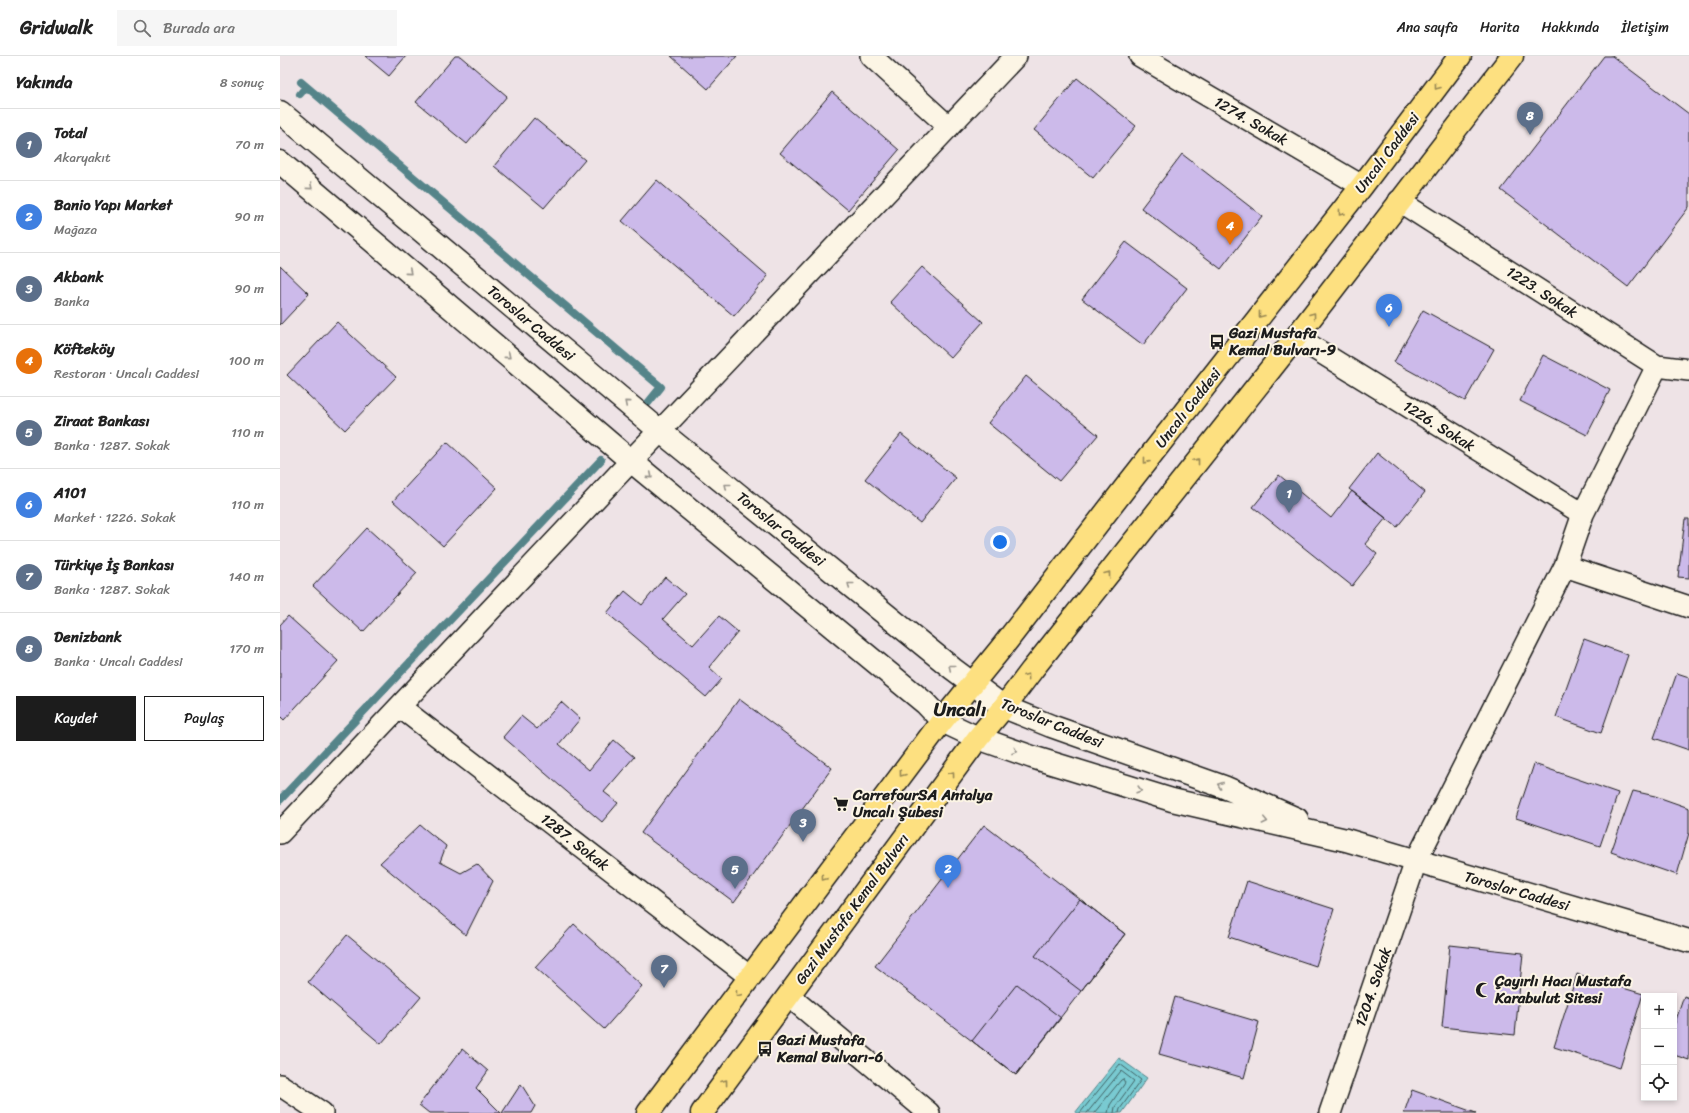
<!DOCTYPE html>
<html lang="tr">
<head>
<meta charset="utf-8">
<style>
	:root { --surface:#fff; --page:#f6f6f6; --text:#222; --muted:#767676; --line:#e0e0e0; --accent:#1c1c1c }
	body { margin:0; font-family:Sriracha,sans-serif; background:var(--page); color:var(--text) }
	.controls { position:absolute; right:12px; bottom:12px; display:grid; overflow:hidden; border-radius:0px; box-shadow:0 2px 6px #0003 }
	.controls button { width:36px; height:36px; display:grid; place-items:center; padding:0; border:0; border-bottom:1px solid var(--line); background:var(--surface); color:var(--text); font:20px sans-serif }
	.you { position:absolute; left:720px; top:486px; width:14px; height:14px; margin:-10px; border:3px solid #fff; border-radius:50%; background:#1a73e8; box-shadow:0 0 0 6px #1a73e833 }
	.badge { display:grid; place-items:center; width:26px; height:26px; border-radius:50%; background:var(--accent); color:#fff; font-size:13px; font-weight:700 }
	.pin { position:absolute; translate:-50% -33px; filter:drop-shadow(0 1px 2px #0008) }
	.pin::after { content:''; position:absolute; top:21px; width:14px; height:12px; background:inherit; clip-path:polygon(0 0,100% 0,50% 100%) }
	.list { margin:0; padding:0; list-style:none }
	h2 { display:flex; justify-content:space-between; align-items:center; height:52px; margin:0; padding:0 16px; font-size:17px }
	h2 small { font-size:13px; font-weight:400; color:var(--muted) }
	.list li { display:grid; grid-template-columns:26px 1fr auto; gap:12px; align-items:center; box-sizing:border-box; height:72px; padding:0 16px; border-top:1px solid var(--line) }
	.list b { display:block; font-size:15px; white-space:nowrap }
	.list p { margin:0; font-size:13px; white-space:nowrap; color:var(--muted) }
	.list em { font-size:13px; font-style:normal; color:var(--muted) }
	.actions { display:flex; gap:8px; padding:12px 16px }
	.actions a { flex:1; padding:9px 0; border:1px solid var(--accent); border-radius:0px; text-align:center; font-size:14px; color:var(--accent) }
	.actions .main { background:var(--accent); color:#fff }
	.icon { flex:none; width:22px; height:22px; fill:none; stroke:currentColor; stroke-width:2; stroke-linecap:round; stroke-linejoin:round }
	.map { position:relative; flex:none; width:1409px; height:1057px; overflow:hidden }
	header { display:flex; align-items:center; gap:24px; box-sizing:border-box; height:56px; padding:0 20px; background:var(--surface); border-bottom:1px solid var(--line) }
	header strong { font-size:19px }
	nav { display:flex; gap:22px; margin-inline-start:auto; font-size:14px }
	.search { width:280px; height:36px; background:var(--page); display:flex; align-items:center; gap:10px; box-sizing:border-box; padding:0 14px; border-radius:0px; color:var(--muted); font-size:15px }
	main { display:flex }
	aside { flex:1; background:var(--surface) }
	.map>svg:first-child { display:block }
</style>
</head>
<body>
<header>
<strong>Gridwalk</strong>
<div class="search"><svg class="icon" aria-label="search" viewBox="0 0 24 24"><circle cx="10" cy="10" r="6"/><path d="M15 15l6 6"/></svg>Burada ara</div>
<nav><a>Ana sayfa</a><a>Harita</a><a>Hakkında</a><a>İletişim</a></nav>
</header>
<main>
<aside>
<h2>Yakında<small>8 sonuç</small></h2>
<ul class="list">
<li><span class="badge" style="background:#5c6f8a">1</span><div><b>Total</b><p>Akaryakıt</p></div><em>70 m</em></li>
<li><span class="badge" style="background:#3f7fe0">2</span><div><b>Banio Yapı Market</b><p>Mağaza</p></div><em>90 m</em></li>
<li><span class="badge" style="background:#5c6f8a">3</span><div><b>Akbank</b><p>Banka</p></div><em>90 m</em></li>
<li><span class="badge" style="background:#e8710a">4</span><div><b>Köfteköy</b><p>Restoran · Uncalı Caddesi</p></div><em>100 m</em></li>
<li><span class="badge" style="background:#5c6f8a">5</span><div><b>Ziraat Bankası</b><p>Banka · 1287. Sokak</p></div><em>110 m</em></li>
<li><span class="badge" style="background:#3f7fe0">6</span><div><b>A101</b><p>Market · 1226. Sokak</p></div><em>110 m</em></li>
<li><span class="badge" style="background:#5c6f8a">7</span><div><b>Türkiye İş Bankası</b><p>Banka · 1287. Sokak</p></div><em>140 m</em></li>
<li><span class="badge" style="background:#5c6f8a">8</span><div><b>Denizbank</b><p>Banka · Uncalı Caddesi</p></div><em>170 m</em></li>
</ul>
<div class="actions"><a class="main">Kaydet</a><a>Paylaş</a></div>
</aside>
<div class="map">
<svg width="1409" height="1057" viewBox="0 0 1409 1057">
	<rect width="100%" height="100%" fill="#eee3e6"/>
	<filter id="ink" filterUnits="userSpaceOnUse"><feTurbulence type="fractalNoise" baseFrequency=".025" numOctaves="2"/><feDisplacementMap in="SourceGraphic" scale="8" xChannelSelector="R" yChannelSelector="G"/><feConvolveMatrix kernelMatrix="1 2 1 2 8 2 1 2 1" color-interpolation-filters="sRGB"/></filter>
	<g filter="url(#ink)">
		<path fill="#79cad1" stroke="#548489" d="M839,1002l28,20 -25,35h-47z"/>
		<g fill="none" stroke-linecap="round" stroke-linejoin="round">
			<path stroke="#416264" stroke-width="1" d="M800,1057l40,-49 21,16 -21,29 -1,4
				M807,1057l34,-42 13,10 -19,26 -1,6
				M814,1057l27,-33 2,-1 2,4 -15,22 -2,8"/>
			<path stroke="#548489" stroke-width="8" d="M21,26l360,305 -13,16
				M20,38l6,-7
				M0,744l321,-340"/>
		</g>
		<path fill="#ccbaea" stroke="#1c1c1c" d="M85,0h41l-17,20z
			M175,0h5l47,40 -40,48 -51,-42z
			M391,0h66l-29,33z
			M1324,0h8l77,58v93l-61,80 -127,-97z
			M797,22l59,48 -43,52 -59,-48z
			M552,36l67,58 -51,60 -68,-57z
			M254,62l51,42 -41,48 -50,-42z
			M902,98l80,62 -41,53 -80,-61z
			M377,124l111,96 -34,40 -112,-95z
			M846,186l61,46 -44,57 -61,-46z
			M0,210l29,28 -29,31z
			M642,211l61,55 -32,36 -61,-56z
			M1143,254l71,39 -29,52 -71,-39z
			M57,266l59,55 -51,53 -58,-55z
			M1263,299l67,35 -23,45 -67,-34z
			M746,320l72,59 -39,46 -71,-58z
			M621,378l55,44 -36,45 -55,-44z
			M167,386l50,46 -54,58 -50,-45z
			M1097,397l48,39 -28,35 -48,-38z
			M999,419l52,43 21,-27 34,27 -21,26 12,10 -25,32 -99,-79z
			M1405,463h4v59l-11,-1z
			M87,472l50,45 -54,59 -50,-46z
			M385,521l20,17 -22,25 30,26 26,-29 19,16 -29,35 13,12 -16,18 -99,-84 18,-22 17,14z
			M8,560l50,45 -54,59 -4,-4v-91z
			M1304,583l44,16 -27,78 -45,-16z
			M1397,617l12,4v73l-35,-12z
			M459,643l93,69 -98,134 -93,-69z
			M281,646l19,17 -21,25 30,26 25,-30 20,17 -30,35 14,11 -16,19 -99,-85 18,-21 16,13z
			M1254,708l84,29 -18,53 -84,-28z
			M1353,735l22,5 34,12v25l-12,42 -66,-23z
			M140,769l26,21 -6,16 21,11 16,-9 16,17 -27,54 -86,-72z
			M704,769l141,109 -109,141 -141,-109z
			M967,825l87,28 -18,57 -87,-29z
			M800,843l45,35 -44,57 -46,-35z
			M294,868l68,62 -38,43 -69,-62z
			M67,879l74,62 -40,47 -73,-62z
			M1170,889l73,8 -8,82 -73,-8z
			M1297,918l66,20 -23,74 -66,-21z
			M737,928l44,34 -45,57 -44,-34z
			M1404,940l5,2v62l-15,-5v-29z
			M895,941l84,25 -15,56 -85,-24z
			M182,993l26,22 -12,17 25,25h-72l-10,-8z
			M241,1028l14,22 -4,7h-29z
			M1132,1034l64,23h-72z"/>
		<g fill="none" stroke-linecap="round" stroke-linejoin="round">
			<g stroke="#1c1c1c" stroke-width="24">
				<path id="minor" d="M591,0l78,71
					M860,0l222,130
					M1119,145l258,165 32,4
					M1016,281l287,177
					M380,375l356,-375
					M1285,510l124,41
					M120,651l350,270
					M0,777l351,-372
					M509,940l140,117
					M0,1029l42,28
					M1050,1057l86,-252 149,-295 18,-52 74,-148"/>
			</g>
			<g stroke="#1c1c1c" stroke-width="25">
				<path id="tertiary" d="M0,56l380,319 293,238 51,38 47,19 173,61 73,32
					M0,106l351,299 294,242 17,18 36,17 54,19 140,43 174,40 343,101
					M351,405l29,-30"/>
			</g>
			<g stroke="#1c1c1c" stroke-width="25">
				<path id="primary" d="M368,1057l294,-392 61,-75 122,-158 237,-302 98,-130
					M422,1057l276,-375 26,-31 28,-37 264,-333 216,-281"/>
			</g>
			<use href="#minor" stroke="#fcf5e5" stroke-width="21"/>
			<use href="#tertiary" stroke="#fcf5e5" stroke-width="22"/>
			<use href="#primary" stroke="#fde080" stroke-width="22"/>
		</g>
		<defs><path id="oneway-chevron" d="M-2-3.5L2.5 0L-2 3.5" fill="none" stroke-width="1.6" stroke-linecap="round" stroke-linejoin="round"/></defs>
		<g stroke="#988853">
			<use href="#oneway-chevron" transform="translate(1157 31) rotate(127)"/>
			<use href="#oneway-chevron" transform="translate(1061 157) rotate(128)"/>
			<use href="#oneway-chevron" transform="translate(981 259) rotate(128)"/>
			<use href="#oneway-chevron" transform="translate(1033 259) rotate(-53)"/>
			<use href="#oneway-chevron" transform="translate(866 405) rotate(128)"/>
			<use href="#oneway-chevron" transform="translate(917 405) rotate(-52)"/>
			<use href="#oneway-chevron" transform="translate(828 518) rotate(-52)"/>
			<use href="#oneway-chevron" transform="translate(747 620) rotate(-54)"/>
			<use href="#oneway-chevron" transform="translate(622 718) rotate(127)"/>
			<use href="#oneway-chevron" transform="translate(672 718) rotate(-53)"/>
			<use href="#oneway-chevron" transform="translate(544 822) rotate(127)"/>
			<use href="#oneway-chevron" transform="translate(458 938) rotate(127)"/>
			<use href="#oneway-chevron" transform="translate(445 1026) rotate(-53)"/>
		</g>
		<g stroke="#97938b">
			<use href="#oneway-chevron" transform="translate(30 131) rotate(40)"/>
			<use href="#oneway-chevron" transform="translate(129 216) rotate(40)"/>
			<use href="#oneway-chevron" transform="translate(228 300) rotate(40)"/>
			<use href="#oneway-chevron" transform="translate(347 347) rotate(-140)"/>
			<use href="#oneway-chevron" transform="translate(370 420) rotate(40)"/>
			<use href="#oneway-chevron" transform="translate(447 430) rotate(-141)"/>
			<use href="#oneway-chevron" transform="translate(570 529) rotate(-141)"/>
			<use href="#oneway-chevron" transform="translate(671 611) rotate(-141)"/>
			<use href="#oneway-chevron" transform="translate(735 695) rotate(20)"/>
			<use href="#oneway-chevron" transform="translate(940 729) rotate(-160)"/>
			<use href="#oneway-chevron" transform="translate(859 734) rotate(17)"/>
			<use href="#oneway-chevron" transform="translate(985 765) rotate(13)"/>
		</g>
	</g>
	<defs>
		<g id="bus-bare" transform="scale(1.2)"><path d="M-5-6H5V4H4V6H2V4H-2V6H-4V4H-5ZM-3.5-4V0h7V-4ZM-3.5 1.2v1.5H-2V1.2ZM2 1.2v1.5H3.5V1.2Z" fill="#1c1c1c" stroke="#fcf5e5" stroke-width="2.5" paint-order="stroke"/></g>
		<g id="supermarket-bare" transform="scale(1.2)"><path d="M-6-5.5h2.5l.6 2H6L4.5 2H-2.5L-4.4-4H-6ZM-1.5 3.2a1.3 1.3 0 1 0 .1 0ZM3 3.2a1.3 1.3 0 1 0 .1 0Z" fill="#1c1c1c" stroke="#fcf5e5" stroke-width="2.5" paint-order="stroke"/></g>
		<g id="mosque-bare" transform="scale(1.2)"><path d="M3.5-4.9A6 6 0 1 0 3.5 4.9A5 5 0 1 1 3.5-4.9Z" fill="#1c1c1c" stroke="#fcf5e5" stroke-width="2.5" paint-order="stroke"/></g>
	</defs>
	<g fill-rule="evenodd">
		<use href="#bus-bare" x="937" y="286"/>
		<use href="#supermarket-bare" x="561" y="748"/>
		<use href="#mosque-bare" x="1203" y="934"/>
		<use href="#bus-bare" x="485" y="993"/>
	</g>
	<g text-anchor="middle" stroke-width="4" stroke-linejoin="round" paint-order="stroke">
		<g font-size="15" fill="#1c1c1c" stroke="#fcf5e5">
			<text transform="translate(971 65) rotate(30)" y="5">1274. Sokak</text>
			<text transform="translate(1107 97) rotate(-53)" y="5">Uncalı Caddesi</text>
			<text transform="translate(1262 236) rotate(33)" y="5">1223. Sokak</text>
			<text transform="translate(251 267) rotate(40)" y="5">Toroslar Caddesi</text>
			<text transform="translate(908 352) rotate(-52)" y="5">Uncalı Caddesi</text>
			<text transform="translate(1159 370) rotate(32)" y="5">1226. Sokak</text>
			<text transform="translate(501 473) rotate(39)" y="5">Toroslar Caddesi</text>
			<text transform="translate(772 667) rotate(22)" y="5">Toroslar Caddesi</text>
			<text transform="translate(295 786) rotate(38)" y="5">1287. Sokak</text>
			<text transform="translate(1237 835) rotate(16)" y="5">Toroslar Caddesi</text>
			<text transform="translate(572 853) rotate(-54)" y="5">Gazi Mustafa Kemal Bulvarı</text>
			<text transform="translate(1093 931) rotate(-71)" y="5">1204. Sokak</text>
		</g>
		<g font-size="15" font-weight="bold" fill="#1c1c1c" stroke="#fcf5e5" text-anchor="start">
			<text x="949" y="282">Gazi Mustafa<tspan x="949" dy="17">Kemal Bulvarı-9</tspan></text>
			<text x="573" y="744">CarrefourSA Antalya<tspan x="573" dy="17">Uncalı Şubesi</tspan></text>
			<text x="1215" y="930">Çayırlı Hacı Mustafa<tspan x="1215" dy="17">Karabulut Sitesi</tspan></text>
			<text x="497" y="989">Gazi Mustafa<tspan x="497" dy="17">Kemal Bulvarı-6</tspan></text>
		</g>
		<g font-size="19" font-weight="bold" fill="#1c1c1c" stroke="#fcf5e5">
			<text x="680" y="660">Uncalı</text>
		</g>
	</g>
</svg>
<div class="controls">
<button>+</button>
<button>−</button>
<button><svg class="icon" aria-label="locate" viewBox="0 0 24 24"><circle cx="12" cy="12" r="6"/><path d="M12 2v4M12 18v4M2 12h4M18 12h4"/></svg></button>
</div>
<div class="you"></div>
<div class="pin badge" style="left:1009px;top:457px;background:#5c6f8a">1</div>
<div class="pin badge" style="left:668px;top:832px;background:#3f7fe0">2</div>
<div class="pin badge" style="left:523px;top:786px;background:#5c6f8a">3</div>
<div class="pin badge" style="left:950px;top:189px;background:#e8710a">4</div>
<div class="pin badge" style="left:455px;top:833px;background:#5c6f8a">5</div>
<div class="pin badge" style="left:1109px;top:271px;background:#3f7fe0">6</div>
<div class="pin badge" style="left:384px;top:932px;background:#5c6f8a">7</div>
<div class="pin badge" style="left:1250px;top:79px;background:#5c6f8a">8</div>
</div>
</main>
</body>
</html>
